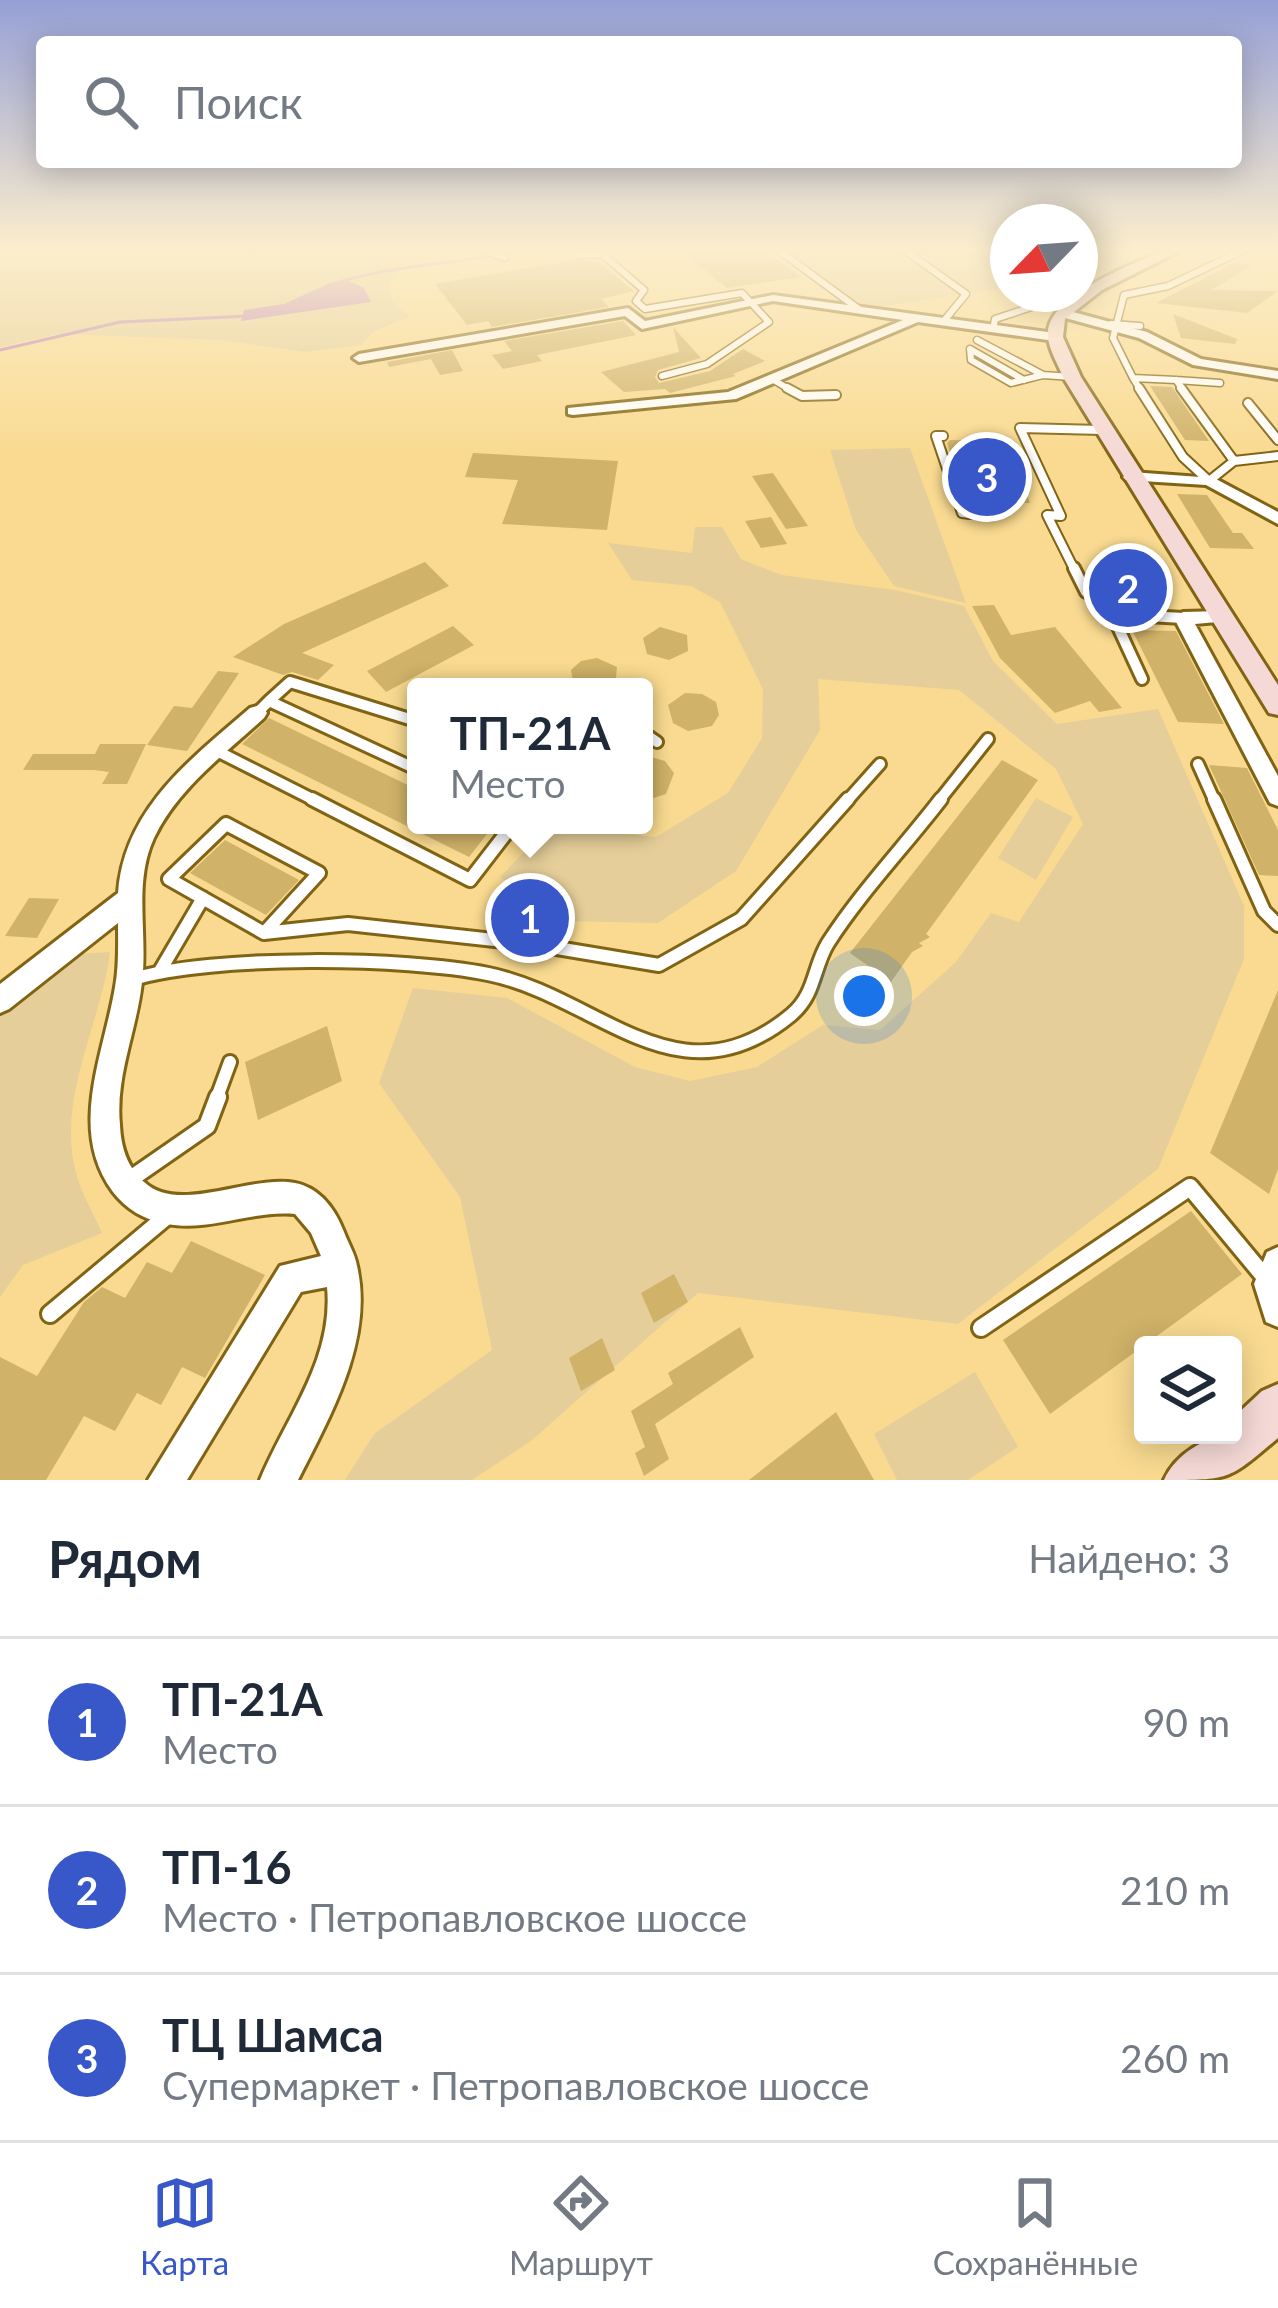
<!DOCTYPE html>
<html lang="ru">
<head>
<meta charset="utf-8">
<style>
	:root { --surface:#fff; --page:#f6f6f7; --text:#1f2937; --muted:#747a83; --line:#e0e1e3; --accent:#3857c9 }
	body { margin:0; font-family:Lato,sans-serif; background:var(--page); color:var(--text) }
	.controls { position:absolute; right:36px; bottom:36px; display:grid; overflow:hidden; border-radius:12px; box-shadow:0 6px 30px #0003 }
	.controls button { width:108px; height:108px; display:grid; place-items:center; padding:0; border:0; border-bottom:3px solid var(--line); background:var(--surface); color:var(--text); font:60px sans-serif }
	.compass { position:absolute; left:990px; top:204px; width:108px; height:108px; border-radius:50%; background:var(--surface); box-shadow:0 6px 30px #0003; rotate:245deg }
	.you { position:absolute; left:864px; top:996px; width:42px; height:42px; margin:-30px; border:9px solid #fff; border-radius:50%; background:#1a73e8; box-shadow:0 0 0 18px #1a73e833 }
	.badge { display:grid; place-items:center; width:78px; height:78px; border-radius:50%; background:var(--accent); color:#fff; font-size:39px; font-weight:700 }
	.pin { position:absolute; translate:-50% -50%; border:6px solid #fff; box-shadow:0 3px 12px #0006 }
	.popup { position:absolute; left:407px; top:678px; width:246px; height:156px; box-sizing:border-box; display:grid; place-content:center; border-radius:12px; background:var(--surface); filter:drop-shadow(0 3px 9px #0005); font-size:39px; white-space:nowrap; color:var(--muted) }
	.popup b { font-size:45px; color:var(--text) }
	.popup::after { content:''; position:absolute; left:50%; top:100%; margin-left:-24px; border:24px solid transparent; border-top-color:var(--surface) }
	.list { margin:0; padding:0; list-style:none }
	h2 { display:flex; justify-content:space-between; align-items:center; height:156px; margin:0; padding:0 48px; font-size:51px }
	h2 small { font-size:39px; font-weight:400; color:var(--muted) }
	.list li { display:grid; grid-template-columns:78px 1fr auto; gap:36px; align-items:center; box-sizing:border-box; height:168px; padding:0 48px; border-top:3px solid var(--line) }
	.list b { display:block; font-size:45px; white-space:nowrap }
	.list p { margin:0; font-size:39px; white-space:nowrap; color:var(--muted) }
	.list em { font-size:39px; font-style:normal; color:var(--muted) }
	.icon { flex:none; width:66px; height:66px; fill:none; stroke:currentColor; stroke-width:2; stroke-linecap:round; stroke-linejoin:round }
	.map { position:relative; flex:none; width:1278px; height:1480px; overflow:hidden }
	.search { position:absolute; background:var(--surface); box-shadow:0 6px 30px #0003; left:36px; right:36px; top:36px; height:132px; display:flex; align-items:center; gap:30px; box-sizing:border-box; padding:0 42px; border-radius:12px; color:var(--muted); font-size:45px }
	.sheet { height:660px; background:var(--surface) }
	nav { display:flex; justify-content:space-around; align-items:center; box-sizing:border-box; height:168px; border-top:3px solid var(--line); background:var(--surface); font-size:33px; color:var(--muted) }
	nav a { display:grid; justify-items:center; gap:6px }
	nav .on { color:var(--accent) }
	.map>svg:first-child { display:block }
</style>
</head>
<body>
<div class="map">
<svg width="1278" height="1480" viewBox="0 0 1278 1480">
	<rect width="100%" height="100%" fill="#f9da90"/>
	<path fill="#e5ce99" d="M0,249h468l12,6 -74,8 -17,20 3,18 17,15 -36,16 -12,13 -57,7 -82,-12 -166,-6 -56,13z
		M1008,249v39l-145,21 -80,-59z
		M910,448l56,155 -72,-17 -38,-56 -26,-80z
		M695,527h27l19,32 40,16 114,15 69,16 29,55 64,63 101,-15 86,197v53l-86,210 -200,155 -260,-31 -167,148 -59,39h-127l29,-46 118,-84 -32,-153 -81,-114 34,-95 94,10 128,69 55,14 67,-14 66,-42 57,5 76,-68 35,-49 28,9 64,-98 -27,-55 -97,-79 -141,-11 2,51 -84,141 -78,52 -96,-2 -62,-44 30,-31 -8,-21h72l11,7 51,5 72,-44 34,-55 1,-49 -43,-87 -29,-16 -59,-6 -24,-37 84,10z
		M1036,798l37,19 -37,63 -38,-22z
		M110,952c-9,72 -54,147 -34,221 5,20 18,41 26,60l-79,32 -23,32v-281l77,-62z
		M975,1372l43,75 -50,33h-71l-23,-46z"/>
	<path fill="#bc81bb" d="M349,281l15,7 7,14 -130,19 3,-11 40,-6 48,-22z"/>
	<g fill="none" stroke-linecap="round" stroke-linejoin="round">
		<path stroke="#bc81bb" stroke-width="3" d="M333,284c63,-21 127,-19 190,-35
			M0,350l120,-28 129,-6"/>
	</g>
	<path fill="#d0b268" d="M679,249h83l39,28 -74,11z
		M573,260l26,2 35,29 -33,8 8,8 -117,20 -4,-6 -21,4 -32,-41z
		M1236,262l15,4 -40,24 67,1 -31,22 -91,-10z
		M1173,314l64,25 -2,5 -54,-6z
		M623,321l13,14 -99,20 5,6 -39,8 -11,-14 20,-4 -8,-10z
		M673,327l28,31 -43,12 -3,7 4,6 51,-12 33,-22 22,12 -32,13 3,2 -66,17 -5,-4 -41,3 -23,-20 78,-20z
		M452,350l11,21 -23,4 -9,-16 -42,8 -2,-5z
		M1150,386l22,1 37,54 -24,-1z
		M950,440l54,1 26,62 -63,-2 -20,-58z
		M473,453l145,8 -11,69 -105,-6 16,-44 -53,-3z
		M773,473l35,53 -22,3 -34,-53z
		M1177,494l30,1 26,38h9l12,16 -44,-1z
		M771,517l16,27 -26,4 -16,-27z
		M425,562l24,24 -147,67 32,12 -16,15 -26,-8 -9,3 -50,-18 51,-33z
		M994,605l17,30 44,-8 67,81 -23,4 -9,-11 -35,12 -55,-55 -28,-52z
		M453,626l21,19 -88,47 -19,-21z
		M660,627l27,8 1,16 -19,9 -22,-6 -4,-16z
		M1132,630l44,1 48,93 -46,-2z
		M597,658l20,9 -2,20h-41l-3,-17 10,-9z
		M218,671l21,2 -52,78 -40,-6 27,-39 18,2z
		M685,693l17,1 14,8 3,13 -7,11 -24,5 -15,-8 -5,-18z
		M269,718l147,71v36h78l-25,32 -227,-113z
		M100,744h46l-19,40h-25l7,-12 -15,-2h-71l10,-16h62z
		M644,755l21,6 9,12 -8,21 -22,7z
		M1002,760l36,20 -112,154 4,3 -11,6 4,3 -11,6 -21,30 -41,-29z
		M1209,765l38,3 31,62v46l-19,-1z
		M225,840l74,40 -33,35 -76,-42z
		M29,898l30,1 -22,39 -32,-2z
		M524,898l28,22 -14,14 -31,-19z
		M1278,990v179l-9,25 -59,-41z
		M327,1026l15,55 -84,39 -13,-58z
		M1191,1211l51,63 -192,140 -47,-74z
		M191,1241l74,34 -60,103 -23,-11 -21,38 -24,-12 -22,38 -31,-15 -38,64h-46v-123l37,19 47,-74 18,-15 23,11 22,-36 25,11z
		M674,1274l14,28 -34,21 -13,-30z
		M740,1327l14,30 -99,67 14,35 -25,17 -9,-23 10,-6 -14,-36 42,-27 -5,-11z
		M602,1338l13,32 -34,21 -12,-33z
		M836,1412l38,68h-125z"/>
	<g fill="none" stroke-linecap="round" stroke-linejoin="round">
		<g stroke="#816413" stroke-width="9">
			<path id="lane-far4" d="M481,249l24,9
				M777,249l83,61
				M903,249l63,45 -23,28
				M579,255l23,-1 42,36 -8,11 9,8 97,-16 27,29 -62,42 -45,12
				M1111,324l29,2
				M993,329l2,-10 52,-17 30,-1
				M977,340l66,35
				M970,349l1,11 40,23 32,-8 29,2
				M970,349l54,31
				M1133,378l-20,-40 11,-43 44,-9 78,-37
				M772,379l20,12
				M1176,380l44,3
				M1176,380l8,11
				M1141,391l-8,-13 43,2"/>
		</g>
		<g stroke="#816413" stroke-width="12">
			<path id="lane-far3" d="M787,388l15,8 34,-1
				M1139,388l44,69 26,24 25,-20 -53,-73
				M1248,403l30,37
				M943,436h-7l26,77 8,1
				M1234,461l44,-5
				M1075,571l-28,-56 14,1 -41,-88 82,2"/>
		</g>
		<g stroke="#816413" stroke-width="16">
			<path id="lane-far2" d="M1074,568l12,24
				M1142,679l-30,-65 71,4
				M269,701l21,-19 126,39
				M257,713l12,-12 147,68
				M644,733l13,9
				M215,750l103,52
				M1198,764l17,38
				M846,802l34,-38
				M938,802l50,-63"/>
		</g>
		<g stroke="#816413" stroke-width="18">
			<path id="lane-far1" d="M312,799l158,81 37,-48 -2,-7
				M1214,799l50,112 14,14
				M226,824l93,49 -55,60 -95,-54z
				M264,933l84,-9 191,21 120,20 82,-46 107,-120
				M160,971l43,-73
				M133,979c80,-24 272,-22 355,-5 110,22 190,134 303,41 25,-21 22,-48 37,-72 32,-50 76,-96 113,-144
				M216,1100l14,-38"/>
		</g>
		<g stroke="#816413" stroke-width="22">
			<path id="lane" d="M129,1180l78,-54 11,-29
				M50,1314l117,-98
				M981,1328l209,-141 78,94"/>
		</g>
		<g stroke="#816413" stroke-width="6">
			<path id="street" d="M773,295l282,38 6,4 -6,4 -137,-19 -182,77 -163,16 -5,-1v-6l160,-16 175,-72 -130,-19 -131,28 -17,-13 -266,46 -6,-4 6,-4 269,-46 17,13z
				M1062,309l85,23 54,27 77,12v8l-85,-14 -54,-27 -81,-22 -2,-3z
				M1131,472l83,6 64,34v12l-72,-39 -80,-5 -3,-3z
				M1222,611l9,6 -3,4 -33,3 83,152v30l-8,-3 -96,-185 9,-6z
				M257,706l7,2 3,5 -3,5c-39,36 -87,71 -110,120 -21,45 -6,96 -12,144 -5,48 -27,94 -22,143 1,22 7,42 24,57 35,33 107,-8 151,1 25,5 40,26 49,49 4,11 11,22 13,34 17,74 -27,150 -59,214h-38c26,-63 74,-121 67,-193l-26,5 -114,188h-39l132,-214 41,-10 -10,-23 -16,-19c-43,-4 -86,18 -128,10 -23,-4 -41,-15 -54,-32 -46,-62 -9,-138 2,-205 4,-21 3,-43 3,-64l-109,86 -9,4v-29l118,-91c6,-84 73,-134 132,-185z
				M1278,1247v80l-12,-5 -12,-38 13,-32z"/>
		</g>
		<g stroke="#816413" stroke-width="6">
			<path id="secondary" d="M1167,249h17l-82,41 -37,29 -2,18 18,40 197,308v30l-9,-2 -206,-336c-5,-13 -16,-30 -15,-44 0,-38 88,-70 119,-84z
				M1278,1384v54c-50,42 -46,42 -114,42 11,-25 42,-45 69,-45v-17l29,-27z"/>
		</g>
		<use href="#lane-far4" stroke="#fff" stroke-width="6"/>
		<use href="#lane-far3" stroke="#fff" stroke-width="8"/>
		<use href="#lane-far2" stroke="#fff" stroke-width="10"/>
		<use href="#lane-far1" stroke="#fff" stroke-width="12"/>
		<use href="#lane" stroke="#fff" stroke-width="16"/>
		<use href="#street" fill="#fff" fill-rule="evenodd"/>
		<use href="#secondary" fill="#f5d9d6" fill-rule="evenodd"/>
	</g>
	<linearGradient id="sky" x2="0" y2="1"><stop stop-color="#96a0d6"/><stop offset="0.55" stop-color="#fceecd"/><stop offset="1" stop-color="#fceecd" stop-opacity="0"/></linearGradient>
	<rect width="1278" height="456" fill="url(#sky)"/>
</svg>
<div class="controls">
<button><svg class="icon" aria-label="layers" viewBox="0 0 24 24"><path d="M12 4l9 5-9 5-9-5zM3 14l9 5 9-5"/></svg></button>
</div>
<svg class="compass" viewBox="-18 -18 36 36"><path d="M0-13l5 13h-10z" fill="#e53935"/><path d="M0 13l5-13h-10z" fill="#747a83"/></svg>
<div class="you"></div>
<div class="pin badge" style="left:530px;top:918px">1</div>
<div class="popup"><b>ТП-21А</b>Место</div>
<div class="pin badge" style="left:1128px;top:588px">2</div>
<div class="pin badge" style="left:987px;top:477px">3</div>
<div class="search"><svg class="icon" aria-label="search" viewBox="0 0 24 24"><circle cx="10" cy="10" r="6"/><path d="M15 15l6 6"/></svg>Поиск</div>
</div>
<section class="sheet">
<h2>Рядом<small>Найдено: 3</small></h2>
<ul class="list">
<li><span class="badge">1</span><div><b>ТП-21А</b><p>Место</p></div><em>90 m</em></li>
<li><span class="badge">2</span><div><b>ТП-16</b><p>Место · Петропавловское шоссе</p></div><em>210 m</em></li>
<li><span class="badge">3</span><div><b>ТЦ Шамса</b><p>Супермаркет · Петропавловское шоссе</p></div><em>260 m</em></li>
</ul>
</section>
<nav>
<a class="on"><svg class="icon" aria-label="map" viewBox="0 0 24 24"><path d="M3 6l6-2 6 2 6-2v14l-6 2-6-2-6 2zM9 4v14M15 6v14"/></svg>Карта</a>
<a><svg class="icon" aria-label="directions" viewBox="0 0 24 24"><path d="M12 3l9 9-9 9-9-9zM9 14v-3h6M13 9l2 2-2 2"/></svg>Маршрут</a>
<a><svg class="icon" aria-label="saved" viewBox="0 0 24 24"><path d="M7 4h10v16l-5-4-5 4z"/></svg>Сохранённые</a>
</nav>
</body>
</html>
